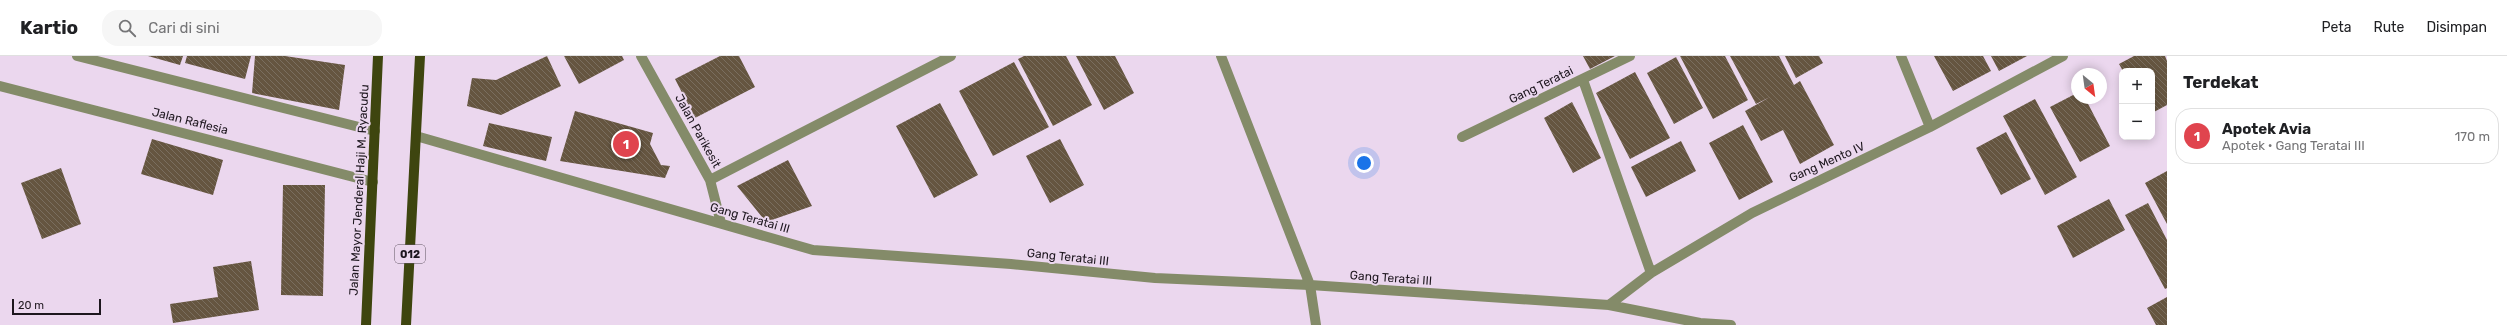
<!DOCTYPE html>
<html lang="id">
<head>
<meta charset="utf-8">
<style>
	:root { --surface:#fff; --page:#f6f6f6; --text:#202124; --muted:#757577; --line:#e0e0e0; --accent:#2563eb }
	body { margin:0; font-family:Rubik,sans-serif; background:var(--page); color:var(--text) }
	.controls { position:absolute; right:12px; top:12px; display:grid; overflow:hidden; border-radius:8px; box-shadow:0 2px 10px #0003 }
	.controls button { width:36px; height:36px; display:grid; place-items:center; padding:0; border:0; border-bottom:1px solid var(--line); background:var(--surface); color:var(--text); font:20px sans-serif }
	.compass { position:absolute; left:2071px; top:12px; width:36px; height:36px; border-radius:50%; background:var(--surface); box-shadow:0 2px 10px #0003; rotate:151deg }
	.scale { position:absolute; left:12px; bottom:10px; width:89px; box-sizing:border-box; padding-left:4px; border:2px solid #1d161e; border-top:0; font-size:11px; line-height:14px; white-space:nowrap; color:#1d161e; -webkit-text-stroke:3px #ebd7ee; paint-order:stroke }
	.you { position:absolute; left:1364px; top:107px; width:14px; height:14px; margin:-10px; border:3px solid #fff; border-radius:50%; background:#1a73e8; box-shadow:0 0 0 6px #1a73e833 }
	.badge { display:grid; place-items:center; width:26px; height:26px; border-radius:50%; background:var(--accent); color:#fff; font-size:13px; font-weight:700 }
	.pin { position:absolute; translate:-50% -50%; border:2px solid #fff; box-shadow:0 1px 4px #0006 }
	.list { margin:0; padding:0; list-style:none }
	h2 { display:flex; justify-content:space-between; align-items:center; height:52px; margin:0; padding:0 16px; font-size:17px }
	h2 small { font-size:13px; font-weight:400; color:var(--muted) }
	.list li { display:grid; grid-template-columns:26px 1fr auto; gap:12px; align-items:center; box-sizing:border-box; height:56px; margin:0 8px 8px; padding:0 8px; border:1px solid var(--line); border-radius:16px }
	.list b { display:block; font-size:15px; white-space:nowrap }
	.list p { margin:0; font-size:13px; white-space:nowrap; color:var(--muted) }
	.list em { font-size:13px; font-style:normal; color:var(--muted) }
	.icon { flex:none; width:22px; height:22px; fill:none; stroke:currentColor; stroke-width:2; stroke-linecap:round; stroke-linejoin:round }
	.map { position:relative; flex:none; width:2167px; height:269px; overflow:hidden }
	header { display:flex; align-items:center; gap:24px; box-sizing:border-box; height:56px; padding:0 20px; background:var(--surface); border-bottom:1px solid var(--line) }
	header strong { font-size:19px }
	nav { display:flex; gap:22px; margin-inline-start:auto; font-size:14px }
	.search { width:280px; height:36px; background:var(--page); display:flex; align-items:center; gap:10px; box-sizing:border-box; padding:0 14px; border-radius:16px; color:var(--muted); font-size:15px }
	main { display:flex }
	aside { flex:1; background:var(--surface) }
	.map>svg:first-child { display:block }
</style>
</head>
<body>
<header>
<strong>Kartio</strong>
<div class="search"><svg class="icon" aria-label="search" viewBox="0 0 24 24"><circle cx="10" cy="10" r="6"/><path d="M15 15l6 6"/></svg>Cari di sini</div>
<nav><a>Peta</a><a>Rute</a><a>Disimpan</a></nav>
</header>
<main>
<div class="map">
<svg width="2167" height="269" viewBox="0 0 2167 269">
	<defs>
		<pattern id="building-back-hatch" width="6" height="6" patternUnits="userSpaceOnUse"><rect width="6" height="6" fill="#655540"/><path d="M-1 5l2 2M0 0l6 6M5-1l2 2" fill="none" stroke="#7a6e5f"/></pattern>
	</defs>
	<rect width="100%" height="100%" fill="#ebd7ee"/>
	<path fill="url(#building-back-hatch)" d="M148,0h35l-3,9z
		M187,0h64l-6,23 -60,-16z
		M255,0h30l60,9 -6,45 -87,-17z
		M547,0l14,30 -60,29 -34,-9 5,-28 24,2z
		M564,0h58l2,4 -45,24z
		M720,0h19l16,31 -60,31 -20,-39z
		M1024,0h42l26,49 -39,21 -35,-67z
		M1076,0h39l19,37 -30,17z
		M1583,0h32l-25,13z
		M1680,0h45l23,44 -35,19z
		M1730,0h49l15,29 6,-4 34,64 -34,19 -17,-34 -22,11 -16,-30 25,-14 -14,7z
		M1785,0h34l4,7 -27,15z
		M1934,0h49l8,15 -38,20z
		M1991,0h36l-28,15z
		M2134,0h31l2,5v44l-15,8v-42h-29l-4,-7z
		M1676,1l27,51 -29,16 -27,-51z
		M1014,6l35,65 -56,29 -34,-65z
		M1635,16l35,66 -40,21 -34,-66z
		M2077,37v5h8l25,48 -30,16 -30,-55z
		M2035,43l42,78 -32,18 -42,-79z
		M1572,46l29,56 -28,15 -29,-55z
		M940,47l38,72 -44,23 -38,-72z
		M575,55l78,22 -3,11 11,21 9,1 -5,12 -105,-17z
		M489,67l63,14 -6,24 -63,-15z
		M1743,69l30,57 -34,18 -30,-57z
		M2006,76l25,47 -30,16 -25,-47z
		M152,83l71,21 -10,35 -72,-21z
		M1060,83l24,46 -34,18 -24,-47z
		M1681,85l15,30 -50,26 -15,-30z
		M788,104l24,46 -46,16 -29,-36z
		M61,112l20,56 -39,15 -21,-56z
		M2167,115v53l-22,-41z
		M283,129h42l-2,111 -42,-1z
		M2109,143l16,31 -52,28 -16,-32z
		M2148,147l19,37v48l-2,1 -40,-74z
		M251,205l8,49 -86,13 -3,-19 48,-7 -5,-30z
		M2167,241v28h-11l-9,-17z"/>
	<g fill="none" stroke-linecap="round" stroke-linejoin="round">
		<path stroke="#848b69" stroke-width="10" d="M1310,229l6,40"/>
		<path stroke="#848b69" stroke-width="10" d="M77,0l298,75
			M641,0l69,124 11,43
			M1221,0l89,229
			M1901,0l29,71
			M1583,24l68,193
			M0,30l373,96
			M416,80l397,114 198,14 144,14 155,7 299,20 91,18 31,2
			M1462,81l168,-81
			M710,124l241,-124
			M1609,249l42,-32 101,-60 178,-86 133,-71"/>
		<path stroke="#3e450f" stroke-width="10" d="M366,269l12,-269
			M406,269l14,-269"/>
	</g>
	<g text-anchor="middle" stroke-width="4" stroke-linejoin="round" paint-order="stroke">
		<rect fill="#ebd7ee" stroke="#5b505c" stroke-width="1" x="395" y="189" width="30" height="18" rx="3"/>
		<g font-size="11" font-weight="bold" fill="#1d161e">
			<text x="410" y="202">012</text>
		</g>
		<g font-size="12" fill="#1d161e" stroke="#ebd7ee">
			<text transform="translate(1541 29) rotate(-26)" y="4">Gang Teratai</text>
			<text transform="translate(190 65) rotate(14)" y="4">Jalan Raflesia</text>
			<text transform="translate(698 75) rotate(61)" y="4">Jalan Parikesit</text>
			<text transform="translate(1827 106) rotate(-24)" y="4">Gang Mento IV</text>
			<text transform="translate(359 134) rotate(-87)" y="4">Jalan Mayor Jenderal Haji M. Ryacudu</text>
			<text transform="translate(750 162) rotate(16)" y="4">Gang Teratai III</text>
			<text transform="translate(1068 201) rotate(6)" y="4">Gang Teratai III</text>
			<text transform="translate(1391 222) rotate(4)" y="4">Gang Teratai III</text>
		</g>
	</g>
</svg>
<div class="controls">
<button>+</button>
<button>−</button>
</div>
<svg class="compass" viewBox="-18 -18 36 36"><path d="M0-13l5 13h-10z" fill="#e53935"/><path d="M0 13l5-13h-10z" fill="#757577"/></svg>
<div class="scale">20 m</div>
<div class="you"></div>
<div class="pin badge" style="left:626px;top:88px;background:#e0444e">1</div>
</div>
<aside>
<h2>Terdekat<small></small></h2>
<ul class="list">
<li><span class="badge" style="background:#e0444e">1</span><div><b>Apotek Avia</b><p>Apotek · Gang Teratai III</p></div><em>170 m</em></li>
</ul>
</aside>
</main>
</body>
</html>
